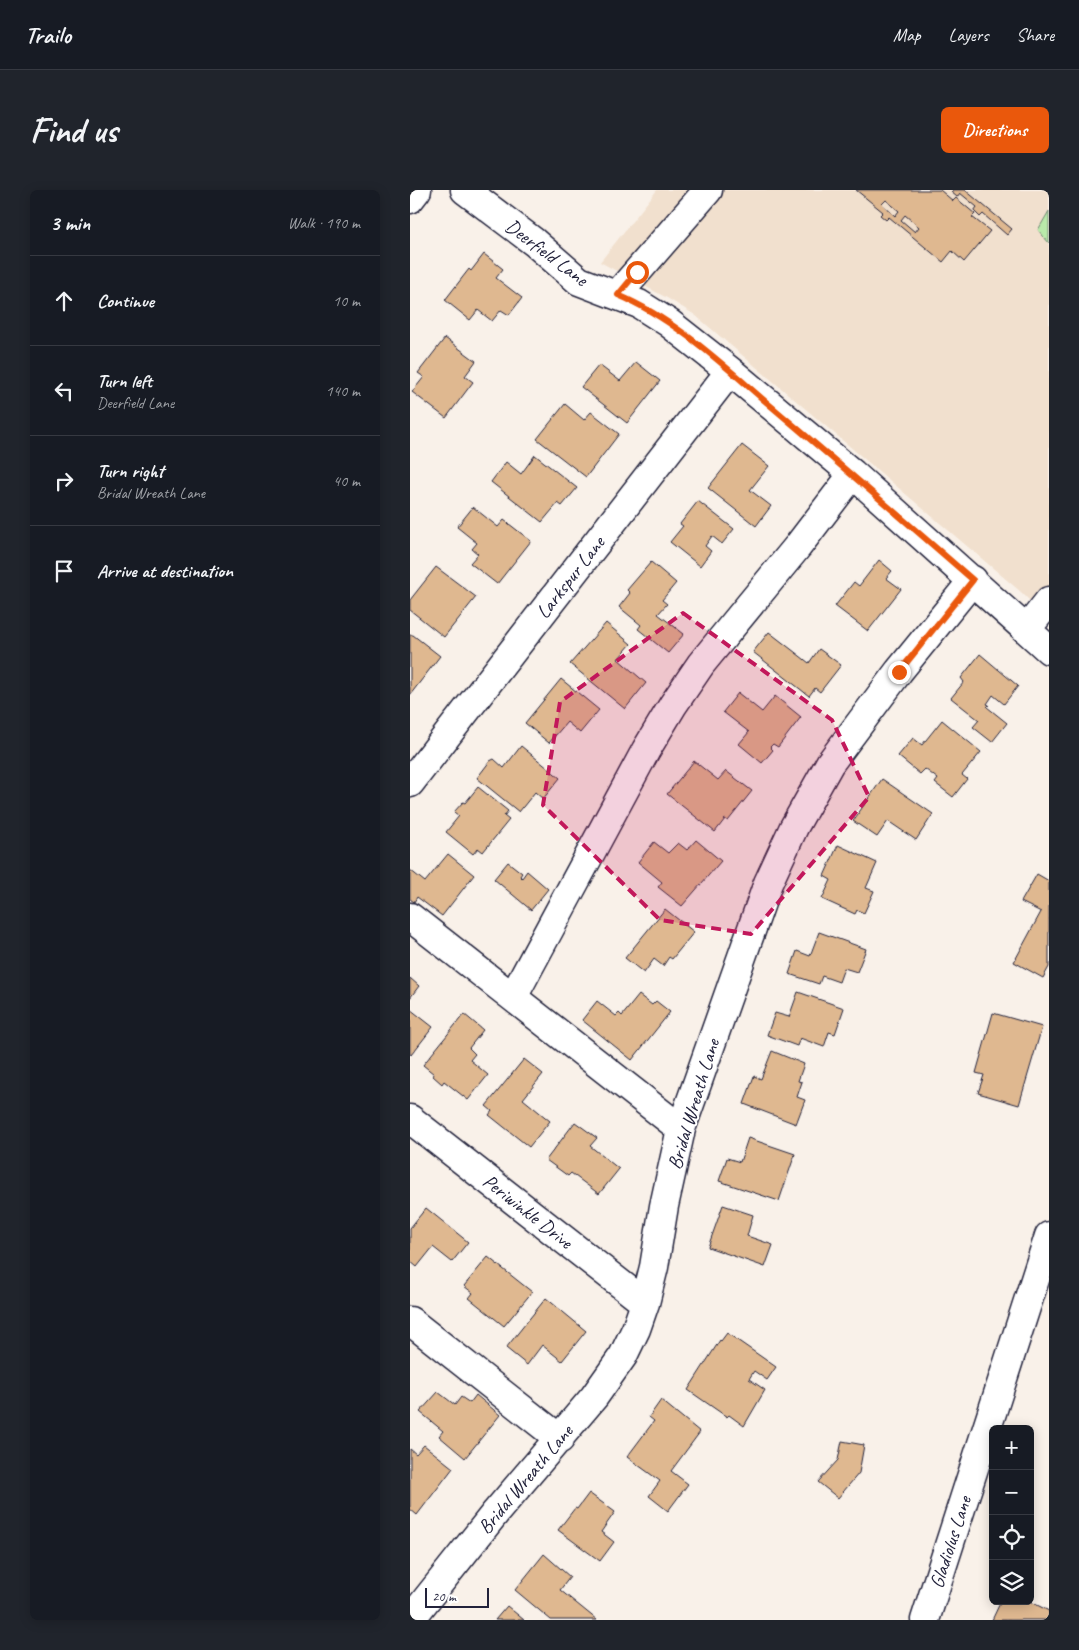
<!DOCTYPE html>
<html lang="en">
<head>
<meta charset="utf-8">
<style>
	:root { --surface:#171b24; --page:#20242c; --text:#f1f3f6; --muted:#9ea1a6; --line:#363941; --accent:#ea580c }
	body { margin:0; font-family:Caveat,sans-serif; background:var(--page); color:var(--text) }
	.controls { position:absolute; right:15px; bottom:15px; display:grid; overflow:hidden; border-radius:8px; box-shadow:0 2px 12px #0003 }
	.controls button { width:45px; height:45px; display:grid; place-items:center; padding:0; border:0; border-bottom:1px solid var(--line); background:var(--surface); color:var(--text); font:25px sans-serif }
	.scale { position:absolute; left:15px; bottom:12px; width:64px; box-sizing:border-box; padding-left:5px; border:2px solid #22223b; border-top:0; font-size:14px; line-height:18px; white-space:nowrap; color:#22223b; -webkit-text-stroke:4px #fff; paint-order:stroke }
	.stop { position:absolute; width:15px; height:15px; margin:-11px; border:4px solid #ea580c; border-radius:50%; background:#fff }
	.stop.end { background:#ea580c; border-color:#fff; box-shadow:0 1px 5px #0008 }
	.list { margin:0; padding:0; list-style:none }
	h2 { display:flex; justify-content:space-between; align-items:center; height:65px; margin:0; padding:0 20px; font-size:21px }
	h2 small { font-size:16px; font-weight:400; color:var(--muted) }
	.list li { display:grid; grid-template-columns:32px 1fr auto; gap:15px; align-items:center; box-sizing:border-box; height:90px; padding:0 20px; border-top:1px solid var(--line) }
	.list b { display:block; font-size:19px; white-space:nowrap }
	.list p { margin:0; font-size:16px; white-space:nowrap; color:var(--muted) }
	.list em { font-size:16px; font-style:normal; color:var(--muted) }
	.icon { flex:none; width:28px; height:28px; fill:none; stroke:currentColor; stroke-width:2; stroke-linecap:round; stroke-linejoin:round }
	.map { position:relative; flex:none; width:639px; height:1430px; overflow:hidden; border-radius:8px }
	header { display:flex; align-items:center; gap:30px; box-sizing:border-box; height:70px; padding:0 25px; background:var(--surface); border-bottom:1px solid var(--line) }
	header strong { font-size:24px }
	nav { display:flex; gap:28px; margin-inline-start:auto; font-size:18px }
	.intro { display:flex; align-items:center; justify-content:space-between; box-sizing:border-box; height:120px; padding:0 30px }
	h1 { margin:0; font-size:35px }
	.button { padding:12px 22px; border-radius:8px; background:var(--accent); color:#fff; font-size:18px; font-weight:700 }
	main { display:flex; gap:30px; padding:0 30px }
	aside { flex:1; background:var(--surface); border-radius:8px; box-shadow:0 2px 12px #0003 }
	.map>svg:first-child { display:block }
</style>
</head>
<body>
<header>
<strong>Trailo</strong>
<nav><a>Map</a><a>Layers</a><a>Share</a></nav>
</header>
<div class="intro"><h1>Find us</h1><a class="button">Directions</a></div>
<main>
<aside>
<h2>3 min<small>Walk · 190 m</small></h2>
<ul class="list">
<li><svg class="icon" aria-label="ahead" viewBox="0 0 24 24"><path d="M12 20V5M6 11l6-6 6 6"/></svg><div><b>Continue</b></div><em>10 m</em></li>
<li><svg class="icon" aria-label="left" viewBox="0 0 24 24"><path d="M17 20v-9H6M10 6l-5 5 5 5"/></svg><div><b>Turn left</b><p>Deerfield Lane</p></div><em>140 m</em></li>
<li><svg class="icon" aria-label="right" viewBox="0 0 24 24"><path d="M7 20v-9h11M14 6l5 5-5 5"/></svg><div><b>Turn right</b><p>Bridal Wreath Lane</p></div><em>40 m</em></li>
<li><svg class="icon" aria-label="arrive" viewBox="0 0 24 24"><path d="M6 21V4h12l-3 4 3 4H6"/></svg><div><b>Arrive at destination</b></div></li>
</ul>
</aside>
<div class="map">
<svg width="639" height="1430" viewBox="0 0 639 1430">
	<rect width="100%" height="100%" fill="#f9f1e9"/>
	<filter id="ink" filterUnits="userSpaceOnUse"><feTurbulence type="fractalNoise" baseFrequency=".02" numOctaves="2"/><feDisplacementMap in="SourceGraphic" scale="10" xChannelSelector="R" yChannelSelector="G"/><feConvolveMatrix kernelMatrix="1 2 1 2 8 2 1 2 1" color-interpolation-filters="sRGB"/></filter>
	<g filter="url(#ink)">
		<path fill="#f1e0ce" d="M247,0h392v430l-28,-28 -326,-277 -28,-17 -67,-36z"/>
		<path fill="#b9eaaa" stroke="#6e8672" d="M639,21v32l-11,-13z"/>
		<path fill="#dfb890" stroke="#22223b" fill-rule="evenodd" d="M446,0h84l13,11 3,-3 19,16 -3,3 18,14 -26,31 -12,-11 -9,11 -54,-45 -3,3 -6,-5 3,-3zM476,10l13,11 -4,5 -13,-12zM495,25l14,12 -4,5 -14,-12z
			M543,0h12l47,39 -5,6 -24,-21 -3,3 -6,-6 3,-4 -17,-14 -3,4 -6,-5z
			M74,64l19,15 -7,9 26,20 -13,17 -8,-5 -9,11 -14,-11 -8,10 -25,-20 24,-31 2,2z
			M35,148l31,23 -11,15 8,6 -27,36 -34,-26 12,-15 -6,-4z
			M226,172l24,19 -33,42 -46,-36 18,-22 21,16z
			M155,214l19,16 7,-8 28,22 -33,43 -49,-38z
			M332,255l27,21 -19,24 21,16 -15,20 -48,-38z
			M125,265l42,33 -15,18 -4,-3 -16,19 -51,-40 15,-20 15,12z
			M288,311l36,28 -12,15 -10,-8 -7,10 6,5 -11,15 -30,-24 13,-16 -3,-2z
			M63,317l25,20 6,-7 27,21 -34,43 -27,-21 8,-9 -6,-5 5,-6 -20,-16z
			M469,370l13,11 -6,7 15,11 -33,42 -33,-25 19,-24 5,4z
			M241,372l25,21 -14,17 5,4 -9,10 26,20 -16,19 -30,-24 3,-4 -22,-18 11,-14 -3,-3z
			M26,377l40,30 -32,40 -34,-27v-10z
			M196,433l25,21 -13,15 28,24 -21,26 -55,-45z
			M359,442l40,31 10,-14 22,16 -21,27 -5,-4 -6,8 -56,-44z
			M0,445h3l27,21 -30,39z
			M570,464l38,32 -14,18 -11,-9 -6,9 2,1 -2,2 20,16 -15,19 -19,-15 6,-7 -28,-22 13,-16 -3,-4z
			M151,489l38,31 -19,23 -13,-11 -18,21 -24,-20z
			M328,503l24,19 13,-16 26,21 -23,30 -5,-3 -3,3 3,3 -11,13 -23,-19 10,-12 -26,-20z
			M532,530l39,32 -19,23 5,4 -14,18 -18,-14 3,-4 -13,-10 -5,5 -22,-18 15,-18 9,7z
			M111,556l39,32 -17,21 -8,-7 -16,20 -42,-34 13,-17 4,-2 10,9z
			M284,571l24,19 8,-9 26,20 -24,30 -3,-2 -10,13 -48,-38z
			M472,589l51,35 -17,26 -28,-19 -11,16 -24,-16z
			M68,597l30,24 -4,5 5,4 -26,32 -5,-4 -5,6 -27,-22 13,-16 -5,-4 9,-10 2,1z
			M286,650l25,21 -39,45 -24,-19 4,-5 -24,-20 16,-20 14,11 10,-10 9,7z
			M428,655l39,18 -11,25 8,3 -10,22 -7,-3 -2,4 -33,-15 9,-19 -7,-4z
			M38,664l26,21 -32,41 -25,-19 -3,5 -4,-3v-29l15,12z
			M98,672l14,11 -2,3 2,2 5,-7 21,18 -17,21 -37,-31z
			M627,684l12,7v86l-6,11 -29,-16 27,-50 -20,-10z
			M255,719l29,23 -22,27 -3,-2 -6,9 -9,-7 -10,14 -19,-15z
			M409,742l47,17 -9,23 -13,-4 -5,14 -17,-6 -3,8 -30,-10 8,-23 13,5z
			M0,788l9,8 -9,12z
			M388,802l46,16 -9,26 -6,-2 -5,15 -24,-9 -3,8 -30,-11 8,-22 14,4z
			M229,805l13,10 4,-4 14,11 -38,48 -50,-40 15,-19 19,15 3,-3 3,3z
			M0,819l23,18 -22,28 -1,-1z
			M583,823l49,14 -23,78 -41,-12 6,-18 -8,-2z
			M54,824l19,16 -14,18 6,6 -5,6 18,15 -20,25 -24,-19 -2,3 -9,-8 1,-2 -11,-9z
			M362,861l32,13 -6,17 4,1 -5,15 8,3 -9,24 -52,-20 10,-28 7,3z
			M114,869l19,15 -20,25 27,22 -21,26 -40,-32 3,-4 -6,-5z
			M165,932l22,16 -7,8 29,23 -20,25 -28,-21 -3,3 -22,-16z
			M338,948l47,16 -16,47 -60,-20 8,-23 13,4z
			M313,1015l30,10 -6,21 26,9 -8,22 -57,-20z
			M16,1018l42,34 -16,20 -19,-15 -16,20 -7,-6v-33z
			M78,1067l44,35 -28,34 -35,-28 4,-5 -9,-7z
			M136,1108l40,33 -24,30 -20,-16 -15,20 -21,-17z
			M317,1143l49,34 -9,13 -13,-9 -5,8 16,11 -21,36 -15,-11 -2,2 -39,-27 32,-50 1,1z
			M28,1202l17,13 6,-8 9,6 6,-8 24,20 -35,43 -26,-22 4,-5 -23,-19z
			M251,1210l39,32 -29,39 17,13 -20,27 -19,-15 11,-15 -33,-24 27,-36 -5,-4z
			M432,1251l22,4 -5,28 -21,25 -20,-16 20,-22z
			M14,1255l29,23 -36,47 -7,-6v-60l6,5z
			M179,1303l26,19 -14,20 13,10 -14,19 -42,-31 17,-22 2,1z
			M134,1364l26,23 -10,13 37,30h-46l-36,-30z
			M591,1411h28l20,10v9h-57z
			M97,1416l17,14h-29z"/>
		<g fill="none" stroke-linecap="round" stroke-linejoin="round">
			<g stroke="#22223b" stroke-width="31">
				<path id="minor" d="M55,0l69,52 45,39 60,23 30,19 61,48 123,103 196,176
					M0,9l7,-9
					M207,105l91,-105
					M617,439l22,-28
					M0,593l320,-412
					M0,727l271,212
					M103,807l133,-247 27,-45 28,-41 97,-118 55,-72
					M0,929l235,184
					M0,1131l150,118
					M0,1430l86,-108 98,-115 29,-41 13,-27 9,-26 9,-36 10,-61 17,-77 87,-246 26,-56 36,-64 69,-92 74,-91
					M515,1430l124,-384"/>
			</g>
			<use href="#minor" stroke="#fff" stroke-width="28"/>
		</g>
	</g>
	<g fill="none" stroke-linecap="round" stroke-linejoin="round" filter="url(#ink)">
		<path stroke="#ea580c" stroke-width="6" d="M227,82l-19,23c55,23 102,67 147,106 70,59 139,119 208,179l-74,92"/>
	</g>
	<path fill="#c2185b" fill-opacity="0.2" stroke="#c2185b" stroke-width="4" stroke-dasharray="10 6" stroke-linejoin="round" d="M273,423l149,107 37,77 -118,137 -91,-14 -117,-115 17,-103z"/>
	<g text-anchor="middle" stroke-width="4" stroke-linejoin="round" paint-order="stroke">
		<g font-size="20" fill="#22223b" stroke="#fff">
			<text transform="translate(137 62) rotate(37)" y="7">Deerfield Lane</text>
			<text transform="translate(160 387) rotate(-52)" y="7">Larkspur Lane</text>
			<text transform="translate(283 914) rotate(-73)" y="7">Bridal Wreath Lane</text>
			<text transform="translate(118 1021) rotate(38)" y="7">Periwinkle Drive</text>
			<text transform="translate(115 1289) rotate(-50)" y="7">Bridal Wreath Lane</text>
			<text transform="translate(540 1352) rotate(-72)" y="7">Gladiolus Lane</text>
		</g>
	</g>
</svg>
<div class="controls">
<button>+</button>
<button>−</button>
<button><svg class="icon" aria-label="locate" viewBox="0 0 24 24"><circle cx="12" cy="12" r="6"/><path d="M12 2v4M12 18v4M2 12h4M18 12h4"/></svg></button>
<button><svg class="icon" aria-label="layers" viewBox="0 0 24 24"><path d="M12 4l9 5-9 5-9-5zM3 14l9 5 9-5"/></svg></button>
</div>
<div class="scale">20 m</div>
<div class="stop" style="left:227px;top:82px"></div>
<div class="stop end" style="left:489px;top:482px"></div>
</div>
</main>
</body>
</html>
